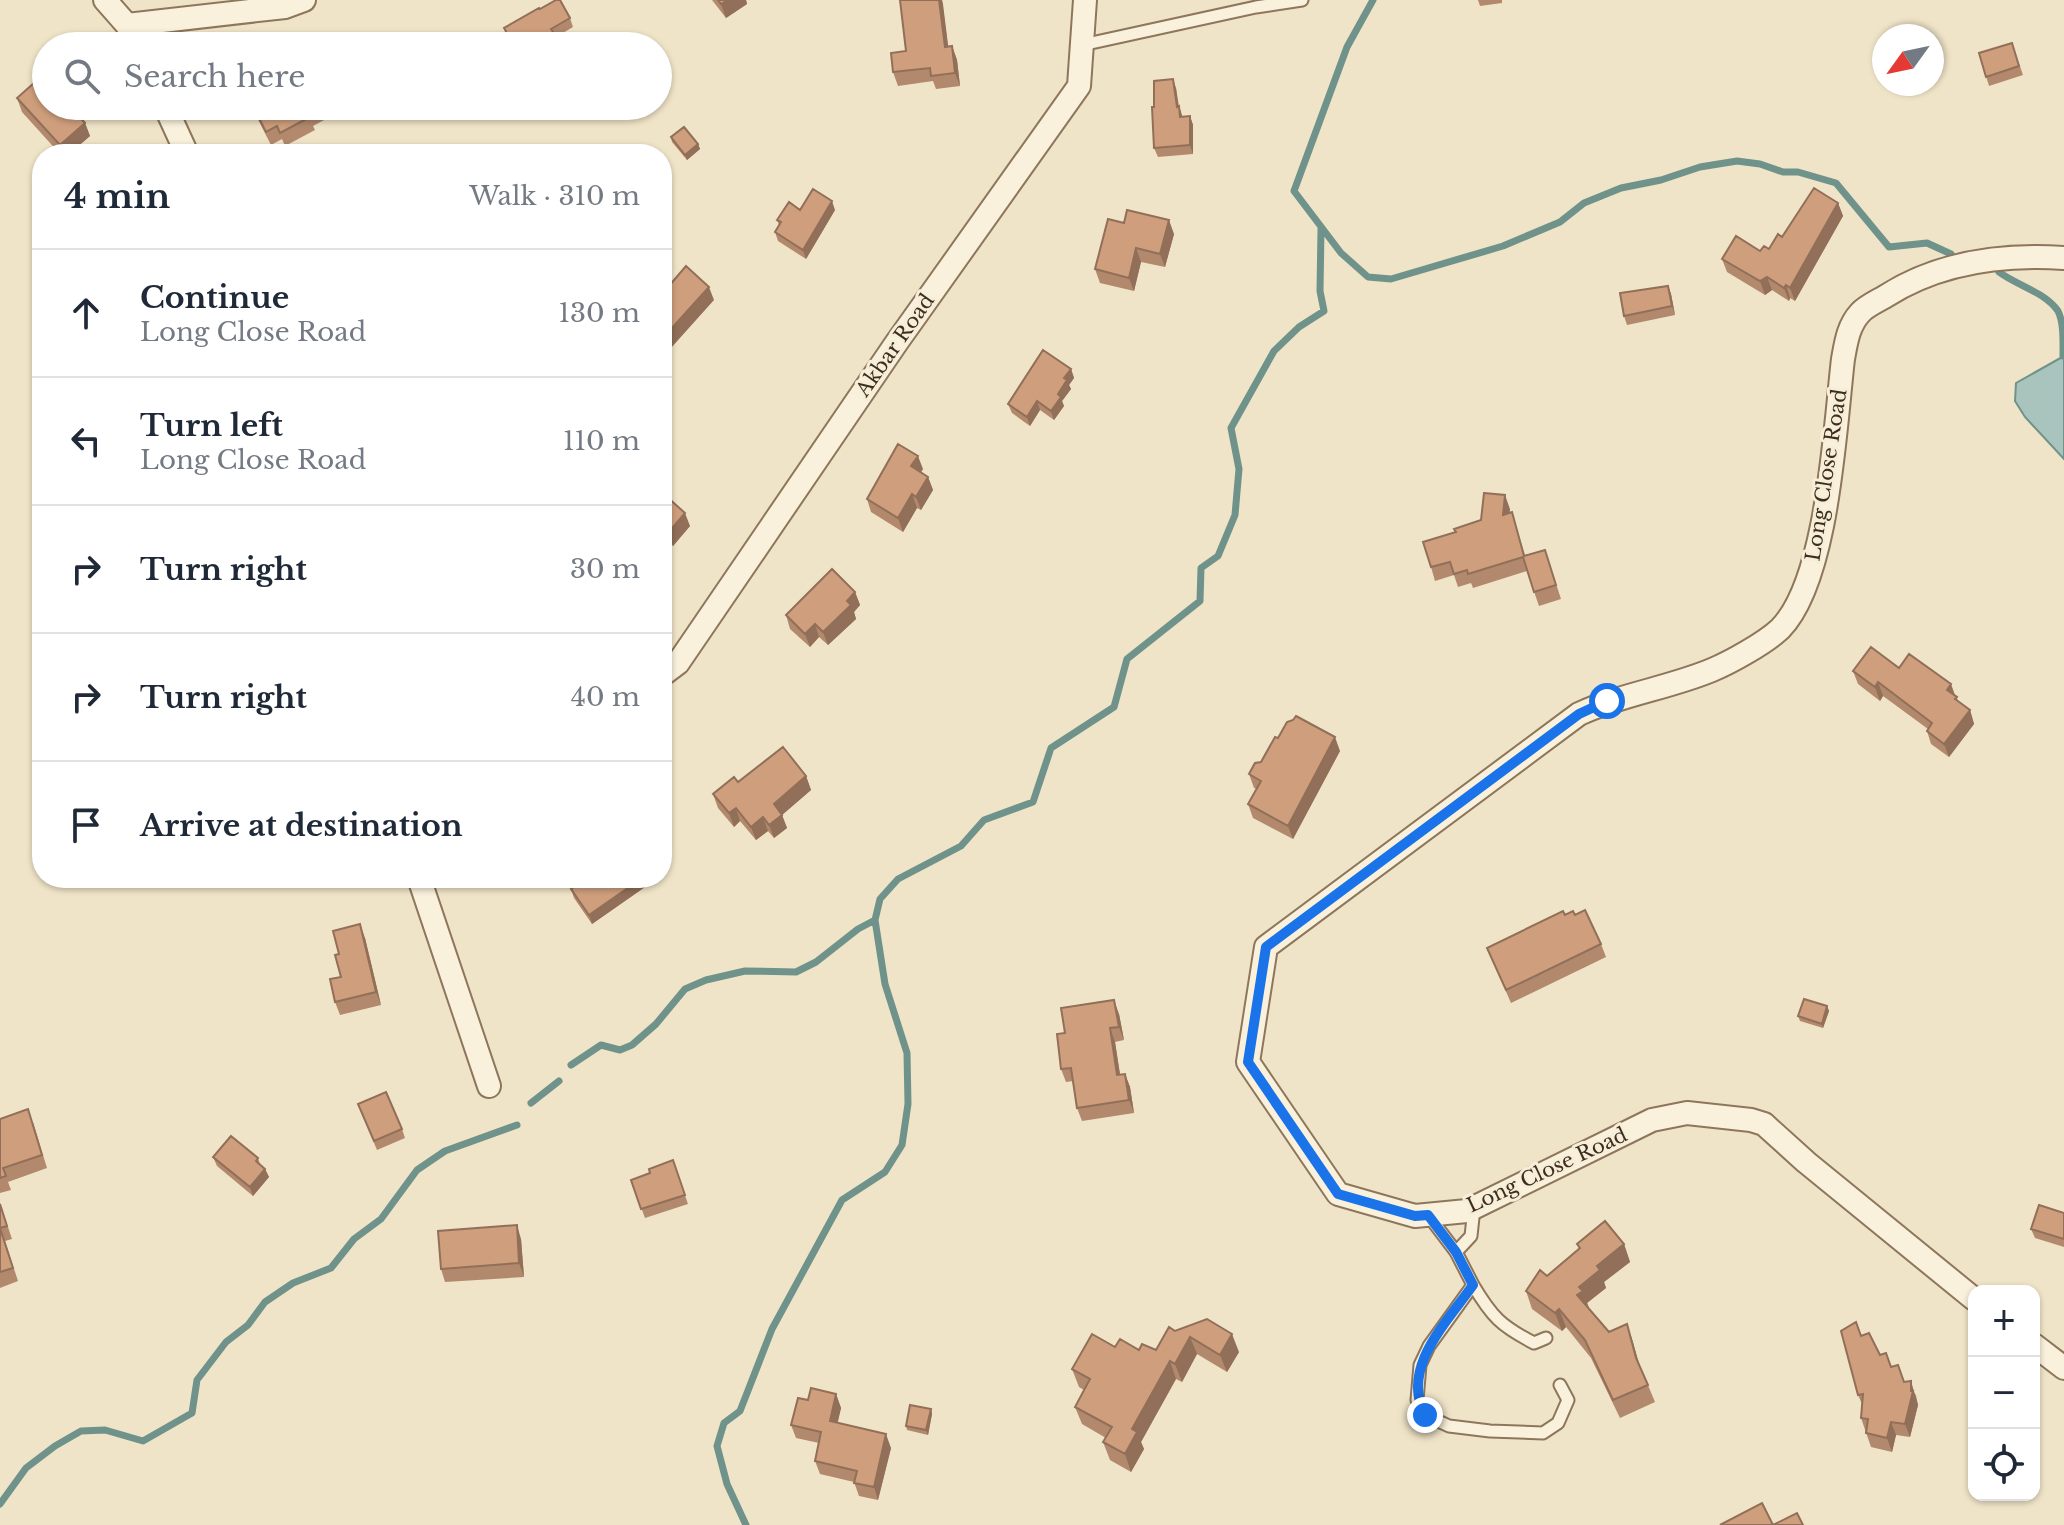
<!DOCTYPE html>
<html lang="en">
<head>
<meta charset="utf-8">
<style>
	:root { --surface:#fff; --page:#f2f2f3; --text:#1f2937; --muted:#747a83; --line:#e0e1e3 }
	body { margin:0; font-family:"Libre Baskerville",serif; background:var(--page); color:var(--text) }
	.controls { position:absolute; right:24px; bottom:24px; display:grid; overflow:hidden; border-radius:16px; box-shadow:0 2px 6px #0004 }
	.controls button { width:72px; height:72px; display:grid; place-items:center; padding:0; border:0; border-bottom:2px solid var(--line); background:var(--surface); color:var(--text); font:40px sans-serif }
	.compass { position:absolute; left:1872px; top:24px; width:72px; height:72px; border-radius:50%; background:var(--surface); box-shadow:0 2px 6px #0004; rotate:237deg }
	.stop { position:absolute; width:24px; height:24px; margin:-18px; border:6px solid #1a73e8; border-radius:50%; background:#fff }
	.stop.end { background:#1a73e8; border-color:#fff; box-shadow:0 2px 8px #0008 }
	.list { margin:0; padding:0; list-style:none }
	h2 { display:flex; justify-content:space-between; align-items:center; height:104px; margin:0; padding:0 32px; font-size:34px }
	h2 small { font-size:26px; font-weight:400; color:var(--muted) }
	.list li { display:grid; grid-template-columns:52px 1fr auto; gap:24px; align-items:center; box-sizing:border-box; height:128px; padding:0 32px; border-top:2px solid var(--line) }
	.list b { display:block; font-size:30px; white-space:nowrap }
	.list p { margin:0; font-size:26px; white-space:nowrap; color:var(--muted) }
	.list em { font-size:26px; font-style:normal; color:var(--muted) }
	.icon { flex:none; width:44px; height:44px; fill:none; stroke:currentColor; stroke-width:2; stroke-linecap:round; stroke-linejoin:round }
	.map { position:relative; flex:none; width:2064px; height:1525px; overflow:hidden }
	.search { position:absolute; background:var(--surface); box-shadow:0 2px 6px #0004; left:32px; top:32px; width:640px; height:88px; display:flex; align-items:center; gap:20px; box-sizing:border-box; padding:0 28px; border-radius:44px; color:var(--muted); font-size:30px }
	.panel { position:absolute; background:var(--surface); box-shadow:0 2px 6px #0004; left:32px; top:144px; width:640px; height:744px; border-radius:32px }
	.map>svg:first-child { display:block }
</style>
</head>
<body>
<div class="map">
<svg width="2064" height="1525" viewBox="0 0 2064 1525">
	<rect width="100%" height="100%" fill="#f0e4c8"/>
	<path fill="#a9c4bc" stroke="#6f938a" stroke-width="2" d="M2064,356v103l-39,-42 -10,-16 1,-18z"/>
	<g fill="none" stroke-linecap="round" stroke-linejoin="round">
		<path stroke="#6f938a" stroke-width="7" d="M1373,0l-26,47 -53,144 47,62 27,24 23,2 112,-33 57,-24 24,-19 37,-15 40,-8 39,-13 37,-6 23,3 23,8h15l38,11 53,64 38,-4 24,11
			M1999,272c17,13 46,20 59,39 6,12 5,31 5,45
			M571,1065l30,-20 19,5 12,-5 24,-21 29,-35 21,-9 39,-9 51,1 20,-10 42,-33 17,-9
			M531,1103l28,-22
			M0,1504l26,-36 29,-22 26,-15 24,-1 38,11 49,-28 5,-33 29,-38 22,-17 17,-23 28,-19 38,-15 23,-29 27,-20 36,-49 28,-19 72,-26
			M746,1525l-19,-41 -10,-38 7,-23 16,-12 32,-82 70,-129 43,-28 17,-27 6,-41 -1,-51 -22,-69 -10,-64 5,-21 18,-20 63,-33 23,-26 49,-18 18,-54 63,-41 13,-48 73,-58 1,-33 17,-12 17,-41 4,-46 -8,-41 43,-77 25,-24 25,-16 -4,-20 1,-62"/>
		<g stroke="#8d765c" stroke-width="15">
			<path id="lane" d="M1082,45l174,-38 46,-7
				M1428,1215l28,37 17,33 -44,61 -9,19 -3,35 8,15 24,11 41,5 53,2 15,-10 10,-23 -8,-15
				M1456,1252l15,-16 3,-28
				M1473,1285c19,32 28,41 61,58l12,-5"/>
		</g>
		<g stroke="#8d765c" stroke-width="26">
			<path id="street" d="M105,0l22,25 10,21
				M127,25l158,-18 19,-7
				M165,106l22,48
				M662,675l16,-12 219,-321 182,-256 6,-86
				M419,878l70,208
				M1974,1299l-168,-137 -42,-38 -13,-4 -64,-7 -35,7 -185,91 -52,5 -77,-22 -90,-132 18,-115 313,-233c43,-20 90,-26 133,-44 19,-8 53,-27 68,-41 48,-48 55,-202 63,-270 3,-16 5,-33 17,-46 6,-7 18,-12 26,-17 52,-33 116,-42 178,-38
				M2034,1345l30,23"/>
		</g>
		<use href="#lane" stroke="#faf1dc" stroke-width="11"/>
		<use href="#street" stroke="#faf1dc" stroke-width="22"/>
	</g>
	<path fill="#b2896c" d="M712,0h34l1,4 -21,14z
		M900,0h42l6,47 4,-1 5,14 3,26 -24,3 -3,-8 -35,5 -5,-14 13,-21z
		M1478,0h24v3l-22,3z
		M540,9l30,9 3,9 -17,10 4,9h-48l-8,-18z
		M2012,43l11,32 -34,11 -10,-33z
		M1176,88l3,18 3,11 8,-1 3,9v29l-35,3 -4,-9v-41z
		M17,98l68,25 5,13 -21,18h-9l-38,-42z
		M251,106h86l2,6 -26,14 2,4 -30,16 -3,-7 -11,6z
		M671,137l27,7 2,5 -13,11 -15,-18z
		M1838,203l5,13 -48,85 -5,-3 -1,3 -17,-11 -7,5 -38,-23 -5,-13 47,-10 13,-12z
		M800,210h35l-29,49 -28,-18 -3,-9 4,-7 -2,-5z
		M1108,219l66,15 -9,33 -24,-5 -7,29 -34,-8 -5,-14z
		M1668,286l3,8 4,21 -48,10 -3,-9z
		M1071,369l3,9 -5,7 2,4 -9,12 2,5 -10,14 -14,-10 -10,16 -18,-13 -4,-9z
		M923,469l-2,3 7,5 5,13 -12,20 -4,-2 -14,24 -32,-20 -4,-13z
		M662,500l28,26 -17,20 -3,-2 -5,5 -1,-2 -2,2z
		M1510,509l-1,4 7,13 9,29 20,-5 16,49 -22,7 -12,-35 -54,17 -2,-5 -13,4 -4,-12 -19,6 -4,-14 25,-35z
		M855,592l5,13 -6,7 2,7 -28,26 -9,-8 -9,10 -20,-18 -4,-14z
		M1899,668l56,27 4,7 11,8 4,14 -25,33 -18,-13 -4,-13 1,-2 -45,-33 -3,5 -22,-17 -5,-13z
		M1278,738l62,13 -47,88 -40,-21 -5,-14 9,-15 -3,-1 -5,-14 12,-12z
		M806,776l5,14 -29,25 5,13 -13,10 -6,-7 -12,9 -16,-19 -6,6 -16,-19 -5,-14 25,-12z
		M645,887l-53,37 -18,-26 -3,-9z
		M1565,915h10l26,29 5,13 -95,46 -24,-55z
		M365,938l16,67 -41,10 -5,-13 6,-25 -2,-23z
		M1827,1006l2,5 -6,17 -23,-7 -2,-5z
		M1119,1014l5,26 -9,2 5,32h5l5,13 4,26 -52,8 -5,-13 -4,-27 -7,1 -5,-13 4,-36z
		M361,1112l41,17 3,9 -28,12z
		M0,1119l33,3 14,46 -39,14 3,8 -11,3z
		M213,1157l45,1 2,6 5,5 4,8 -16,19 -36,-30z
		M673,1160l15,44 -43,14 -14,-38 19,-7z
		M0,1203l12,36 -7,2 13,40 -18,7z
		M2064,1213v34l-29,-9 -4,-9z
		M521,1239l3,38 -79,5 -4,-13z
		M1577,1244h47l6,18 -26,20 2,6 -19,15 2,5 20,24 18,-8 13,42 15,36 -35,16 -29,-60 -25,-31 -4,4 -30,-22 -6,-18 21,-15 32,-27z
		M1175,1331l64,21 -12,20 -30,-18 -15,28 -6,-3 -35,63 3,7 -13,23 -21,-12 -7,-18 3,-4 -24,-14 -7,-17 9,-17 -5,-3 -7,-18 43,-22 24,3h17z
		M1861,1336l55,59 2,10 -8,32 -14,-2 -4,17 -21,-5 -10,-29 1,-14 -4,-9z
		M836,1394l5,14 -4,15 54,25 -13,52 -19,-4 -5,-14 -34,-8 -5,-13 4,-18 -23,-5 -5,-13 17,-25z
		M931,1409l1,5 -4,21 -21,-5 -1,-4z"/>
	<path fill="#916f58" d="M728,0h18l1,4 -21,14 -5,-14z
		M939,0h3l1,4 7,57 -5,-14z
		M952,46l5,14 3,26 -5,-13z
		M1173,79l3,9 3,24v-6l3,9 1,11 -6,-19z
		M1190,116l3,9v29l-3,-9z
		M85,123l5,13 -21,18h-6l-3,-9z
		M698,144l2,5 -13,11 -2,-5z
		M832,201l3,9 -29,49 -3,-9z
		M1838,203l5,13 -48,85 -5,-13z
		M1169,220l5,14 -9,33 -5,-13z
		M1136,248l5,14 -7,29 -5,-13z
		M1767,277l5,13 -7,5 -5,-14z
		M1786,285l4,13 -1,3 -5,-13z
		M1668,286l3,8 4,21 -3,-9z
		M709,287l5,13 -52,58v-19z
		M1071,369l3,9 -5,7 2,4 -9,12 2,5 -10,14 -3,-9 13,-33z
		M1037,401l3,9 -10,16 -3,-9z
		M918,456l5,13 -7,11 -5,-14z
		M928,477l5,13 -12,20 -5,-13z
		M912,494l5,14 -14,24 -5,-14z
		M1505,495l5,14 -2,19 -5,-13z
		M685,513l5,13 -17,20 -5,-13z
		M665,530l5,14 -5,5 -3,-9v-6z
		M855,592l5,13 -6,7 2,7 -28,26 -5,-13z
		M815,624l4,13 -9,10 -5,-13z
		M1878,682l5,14 -3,5 -5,-14z
		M1951,684l5,14 -9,-8z
		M1970,710l4,14 -25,33 -5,-13z
		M1335,737l5,14 -47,88 -5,-13z
		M806,776l5,14 -29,25 5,13 -13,10 -5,-13 5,-21z
		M736,808l4,13 -6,6 -5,-14z
		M763,817l5,14 -12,9 -5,-13z
		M642,878l3,9 -53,37 -3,-9z
		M360,924l5,14 16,67 -5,-13z
		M1114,1000l5,14 5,26 -5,-13z
		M1827,1006l2,5 -6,17 -1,-4z
		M1110,1028l5,14 7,46 -5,-13z
		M1125,1074l5,13 4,26 -5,-13z
		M265,1169l4,8 -16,19 -3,-9z
		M517,1225l4,14 3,38 -5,-14z
		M1624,1244l6,18 -26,20 2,6 -19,15 2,5 -12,-13 2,-8 18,-21z
		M1559,1309l7,18 -4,4 -7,-18z
		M1627,1324l6,18 9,34 -6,-18z
		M1232,1334l7,18 -12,20 -7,-17z
		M1190,1337l7,17 -15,28 -7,-18z
		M1170,1361l6,18 -35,63 3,7 -13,23 -6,-18 7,-25z
		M1911,1381l7,24 -8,32 -5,-13 6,-33z
		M836,1394l5,14 -6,27 -5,-14z
		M931,1409l1,5 -4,21 -2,-5z
		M1891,1422l5,13 -4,17 -5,-14z
		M886,1434l5,14 -13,52 -4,-13z"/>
	<path fill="#cf9f7d" stroke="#916f58" stroke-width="2" d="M556,0h4l10,18 -19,11 7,10 -12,7h-32l-10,-18 35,-20 1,1z
		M718,0h10l-7,4z
		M900,0h39l6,47 7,-1 3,27 -24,3 -1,-8 -37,4 -2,-19 15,-2z
		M2012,43l7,23 -33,11 -7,-24z
		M43,75l3,4v27h24l15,17 -25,22 -43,-47z
		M1173,79l4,28 2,-1 1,11 10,-1v29l-36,3 -2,-41h2v-26z
		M253,106h67l-12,7 2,4 -30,16 -3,-7 -11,6z
		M684,127l14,17 -13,11 -14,-18z
		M1814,188l24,15 -48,85 -4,-3 -2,3 -17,-11 -7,4 -38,-22 14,-23 24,15 4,-5 5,3 9,-15 4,3z
		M813,189l19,12 -29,49 -28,-18 6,-10 -4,-2 12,-18 11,8z
		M1127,210l42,10 -9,34 -24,-6 -7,30 -34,-9 13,-50 16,4z
		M686,266l23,21 -47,52v-45z
		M1668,286l4,20 -48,10 -4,-23z
		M1043,350l28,19 -7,9 3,2 -9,14 3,3 -10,14 -14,-10 -10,16 -19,-13z
		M898,444l20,12 -7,10 17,11 -12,20 -4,-3 -14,24 -31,-19z
		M1484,493l21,2 -2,20 9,-3 12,44 21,-6 11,35 -22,7 -11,-35 -55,17 -1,-4 -13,4 -4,-12 -19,5 -8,-25 33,-10 -2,-3 27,-9z
		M666,496l19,17 -17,20 -3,-3 -3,4v-34z
		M832,569l23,23 -8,9 4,4 -28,27 -8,-8 -10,10 -19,-19z
		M1871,647l28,21 10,-14 42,30 -4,6 10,7 -2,2 15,11 -26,34 -17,-13 5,-8 -54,-41 -3,5 -22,-16z
		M1296,716l39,21 -47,89 -40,-22 13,-23 -12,-7 6,-11 6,-1 14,-25 3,1 9,-16 6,-2z
		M783,747l23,29 -32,28 8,11 -13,10 -6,-8 -12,10 -15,-19 -7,5 -16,-19 21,-17 4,5z
		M587,878h55l-53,37 -18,-26z
		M1585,910l16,34 -95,46 -19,-42 76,-37 2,4 8,-4 2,4z
		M360,924l16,68 -41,10 -5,-23 11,-2 -6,-22 4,-1 -6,-23z
		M1804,999l23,7 -5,18 -24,-8z
		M1114,1000l5,27 -9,1 7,47 8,-1 4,26 -52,8 -6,-40 -10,1 -4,-35 8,-1 -4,-25z
		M386,1092l16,37 -28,12 -16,-37z
		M28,1109l14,46 -39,13 3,8 -6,2v-59z
		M231,1136l27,22 -2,3 9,8 -15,18 -37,-30z
		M673,1160l12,35 -44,14 -10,-29 19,-7 -1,-4z
		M0,1204l7,22 -7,2 13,40 -13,4z
		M2039,1205l25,8v26l-33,-10z
		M1605,1221l19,23 -27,22 3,4 -21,17 4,4 -6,4 32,37 18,-8 9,34 12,27 -35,15 -28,-60 -26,-31 -4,4 -29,-22 14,-21 7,6 33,-28 -3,-4z
		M517,1225l2,38 -78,6 -3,-38z
		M1207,1319l25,15 -12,21 -30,-18 -15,27 -5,-3 -38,68 5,3 -12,22 -22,-12 9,-15 -37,-20 15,-28 -18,-10 20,-35 23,13 5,-8 19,11 3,-6 14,6 13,-23 6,4z
		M1856,1322l5,14 8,-3 11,22 6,-2 5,14 7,-2 6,17 7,-1v10h2l-8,33 -14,-2 -4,16 -21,-5 2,-14 -7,-1 2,-24 -5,1 -17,-64z
		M811,1388l25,6 -6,27 56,13 -12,53 -20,-4 3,-12 -42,-10 6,-29 -30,-7 7,-27 10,2z
		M910,1405l21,4 -5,21 -20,-4z
		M1762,1503l11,22 24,-12 6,12h-83z"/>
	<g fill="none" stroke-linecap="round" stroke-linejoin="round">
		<path stroke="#1a73e8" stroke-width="10" d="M1425,1415c-25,-47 22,-93 48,-130l-17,-33 -28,-37 -13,1 -77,-22 -90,-132 18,-115 313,-233 28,-13"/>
	</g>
	<g text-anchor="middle" stroke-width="6" stroke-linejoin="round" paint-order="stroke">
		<g font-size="20" fill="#3d2e20" stroke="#f7eed8">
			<text transform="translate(895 345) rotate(-55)" y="7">Akbar Road</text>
			<text transform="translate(1826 475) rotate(-81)" y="7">Long Close Road</text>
			<text transform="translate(1547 1170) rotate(-25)" y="7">Long Close Road</text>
		</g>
	</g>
</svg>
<div class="controls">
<button>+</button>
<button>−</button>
<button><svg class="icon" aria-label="locate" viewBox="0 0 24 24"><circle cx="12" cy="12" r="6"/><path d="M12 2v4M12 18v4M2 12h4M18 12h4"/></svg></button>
</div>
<svg class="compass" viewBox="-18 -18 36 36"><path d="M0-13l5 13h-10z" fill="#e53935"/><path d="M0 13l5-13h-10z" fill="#747a83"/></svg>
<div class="stop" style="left:1607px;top:701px"></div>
<div class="stop end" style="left:1425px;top:1415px"></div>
<div class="search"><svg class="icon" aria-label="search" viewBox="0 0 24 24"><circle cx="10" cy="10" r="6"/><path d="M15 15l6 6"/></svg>Search here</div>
<section class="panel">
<h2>4 min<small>Walk · 310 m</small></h2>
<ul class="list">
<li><svg class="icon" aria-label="ahead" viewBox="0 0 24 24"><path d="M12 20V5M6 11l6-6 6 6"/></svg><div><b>Continue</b><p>Long Close Road</p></div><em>130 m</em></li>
<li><svg class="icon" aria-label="left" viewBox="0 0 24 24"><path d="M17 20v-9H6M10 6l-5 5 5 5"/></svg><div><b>Turn left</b><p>Long Close Road</p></div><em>110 m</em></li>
<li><svg class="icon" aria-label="right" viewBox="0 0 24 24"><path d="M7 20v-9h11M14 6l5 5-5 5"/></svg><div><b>Turn right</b></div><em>30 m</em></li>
<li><svg class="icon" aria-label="right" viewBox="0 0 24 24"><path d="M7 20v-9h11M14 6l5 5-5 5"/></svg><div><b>Turn right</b></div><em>40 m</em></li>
<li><svg class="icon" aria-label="arrive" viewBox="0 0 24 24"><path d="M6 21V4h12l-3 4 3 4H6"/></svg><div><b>Arrive at destination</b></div></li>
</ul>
</section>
</div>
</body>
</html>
